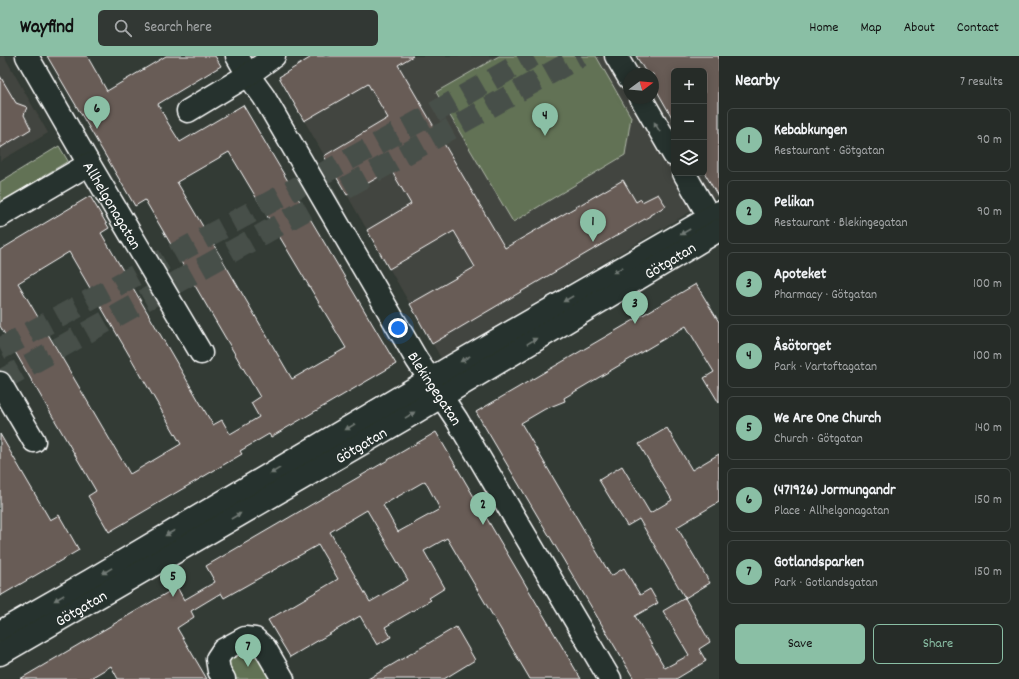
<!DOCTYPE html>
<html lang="en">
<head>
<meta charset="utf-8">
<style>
	:root { --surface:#262c28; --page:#323834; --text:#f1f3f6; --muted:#a4a7a8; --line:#424845; --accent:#8abfa5 }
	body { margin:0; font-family:Dekko,sans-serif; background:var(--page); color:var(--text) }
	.controls { position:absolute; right:12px; top:12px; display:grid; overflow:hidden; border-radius:6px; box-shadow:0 2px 10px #0003 }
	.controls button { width:36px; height:36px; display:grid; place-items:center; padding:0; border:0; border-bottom:1px solid var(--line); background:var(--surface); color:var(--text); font:20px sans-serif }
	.compass { position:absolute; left:623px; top:12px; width:36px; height:36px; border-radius:50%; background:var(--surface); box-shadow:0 2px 10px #0003; rotate:74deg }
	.you { position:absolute; left:398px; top:272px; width:14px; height:14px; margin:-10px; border:3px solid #fff; border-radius:50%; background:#1a73e8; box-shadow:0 0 0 6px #1a73e833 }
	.badge { display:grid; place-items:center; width:26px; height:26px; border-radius:50%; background:var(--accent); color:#111; font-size:13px; font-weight:700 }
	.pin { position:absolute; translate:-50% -33px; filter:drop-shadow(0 1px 2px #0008) }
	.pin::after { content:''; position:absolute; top:21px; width:14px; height:12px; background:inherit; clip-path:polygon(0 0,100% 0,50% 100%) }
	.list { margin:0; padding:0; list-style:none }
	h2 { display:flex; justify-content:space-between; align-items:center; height:52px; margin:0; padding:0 16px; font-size:17px }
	h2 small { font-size:13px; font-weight:400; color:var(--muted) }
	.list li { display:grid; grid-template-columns:26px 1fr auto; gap:12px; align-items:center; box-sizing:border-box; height:64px; margin:0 8px 8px; padding:0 8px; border:1px solid var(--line); border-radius:6px }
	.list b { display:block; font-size:15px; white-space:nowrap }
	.list p { margin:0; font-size:13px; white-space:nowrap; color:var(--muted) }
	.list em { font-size:13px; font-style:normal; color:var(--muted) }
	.actions { display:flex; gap:8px; padding:12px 16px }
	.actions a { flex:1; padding:9px 0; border:1px solid var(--accent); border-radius:6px; text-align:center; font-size:14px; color:var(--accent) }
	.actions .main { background:var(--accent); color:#111 }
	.icon { flex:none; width:22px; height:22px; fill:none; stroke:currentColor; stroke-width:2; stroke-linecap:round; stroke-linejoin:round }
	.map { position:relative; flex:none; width:719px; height:623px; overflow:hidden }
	header { display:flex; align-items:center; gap:24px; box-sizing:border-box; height:56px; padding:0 20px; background:var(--accent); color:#111 }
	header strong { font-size:19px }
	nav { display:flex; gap:22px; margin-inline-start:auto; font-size:14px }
	.search { width:280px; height:36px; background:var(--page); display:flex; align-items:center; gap:10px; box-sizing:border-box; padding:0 14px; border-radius:6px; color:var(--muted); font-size:15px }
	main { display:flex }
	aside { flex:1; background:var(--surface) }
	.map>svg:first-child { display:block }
</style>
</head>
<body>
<header>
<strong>Wayfind</strong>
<div class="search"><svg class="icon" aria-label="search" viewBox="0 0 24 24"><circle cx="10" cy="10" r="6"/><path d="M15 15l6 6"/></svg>Search here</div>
<nav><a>Home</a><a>Map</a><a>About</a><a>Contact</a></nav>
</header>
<main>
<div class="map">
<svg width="719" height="623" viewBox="0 0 719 623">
	<rect width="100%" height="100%" fill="#333b35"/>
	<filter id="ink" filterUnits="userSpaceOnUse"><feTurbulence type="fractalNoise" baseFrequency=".025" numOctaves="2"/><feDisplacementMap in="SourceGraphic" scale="8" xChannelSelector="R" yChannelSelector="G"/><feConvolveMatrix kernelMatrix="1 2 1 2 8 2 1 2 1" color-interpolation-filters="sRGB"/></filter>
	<g filter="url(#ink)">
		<path fill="#43453f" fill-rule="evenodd" d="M0,0h4l44,77 -48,28z
			M313,0h291l13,21 36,-21h66v139l-278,163 -162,-281zM674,15h30v102h-30zM629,18h24v24h-24z"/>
		<path fill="#627255" stroke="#b0b8aa" d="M499,0h97l35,61 -6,38 -112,67 -77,-130z
			M59,90l9,15 -68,42v-21z
			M248,594l13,6 13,23h-44l-2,-19z"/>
		<path fill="#675b56" stroke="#fff" fill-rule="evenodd" d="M47,0h40l20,35 59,-35h49l6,10 -63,38 10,19 12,19 63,-37 153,259 -125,73 -2,-3 -29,17 2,3 -133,78 -21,-36 8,-5 -96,-165v-76l90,-54 19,32 -8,5 112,192 9,-5 8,14 29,-17 -8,-14 9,-6 -115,-197 -10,6zM229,96l117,196 -54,31 -115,-197zM69,196l112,192 -51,30 -112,-191z
			M313,0h100l-15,9 107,183 118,-68 13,22 5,-3 1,3 16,-8 8,12 -16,9v1l-218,128 -22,-40 65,-37 -21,-36 -65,38 -22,-39 44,-26 -20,-34 -44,25 -23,-39 64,-38 -20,-34 -64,37 -25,-44z
			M636,0h83v142l-15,-26v-101h-30v50l-21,-37v-10h-6z
			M0,20l16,27 11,4 -3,8 7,14 -31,19z
			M696,228l23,38v81l-15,-25 10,-6 -28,-46 -122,72 1,3 -20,8 -24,14 90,153 13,-8 16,27 10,-6 8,14 -23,13 30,52 24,-13 -26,-44 22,-13 25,44 -11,7 7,12 -30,18h-42l-158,-267z
			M667,372l25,42 27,-16v48l-42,25 33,56 -25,15 -46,-79 -12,7 -28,-46 23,-14 28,47 22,-13 -33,-56z
			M436,376l145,247h-51l-83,-141 -23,13 21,37 -16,10 2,2 -46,27 6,10 -14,8 -17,-29 -70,41 -22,-37 70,-41 -20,-34 -94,53 -3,-5 -30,18 3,6 -17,11 30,51h-89l-7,-13 -22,13h-69l157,-92 7,13 31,-18 -9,-16zM425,425l15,28 -42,23 -15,-27zM367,454l41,70 -38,22 -40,-70z
			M0,378l50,86 9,-5 20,35 -79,46z
			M456,571l19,33 -31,19h-76z"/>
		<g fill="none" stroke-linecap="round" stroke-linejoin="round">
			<path stroke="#474f49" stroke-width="22" stroke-dasharray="22 11" stroke-linecap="butt" d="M0,293l423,-230 110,-63
				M0,325l581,-325"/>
			<g stroke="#fff" stroke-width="25">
				<g id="minor">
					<path id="s1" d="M27,0l62,108 112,189"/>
					<path id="s2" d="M237,0l11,19 16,22 153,263 40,60 153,259"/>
					<path d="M616,0l13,22"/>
					<path d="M641,42l33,57"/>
					<path d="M188,55l60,-36 26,-19"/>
					<path d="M684,117l26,45"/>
					<path d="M0,160l89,-52"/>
					<path d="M0,327l34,58"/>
					<path d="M0,576l91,-52 363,-215 265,-153"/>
					<path id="s3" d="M0,598l404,-235 315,-189"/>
					<path d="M224,623l-5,-8 -2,-12 6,-9 22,-12 10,1 10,9 18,31"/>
				</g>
			</g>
			<use href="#minor" stroke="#26332d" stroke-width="22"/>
		</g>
		<defs><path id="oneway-solid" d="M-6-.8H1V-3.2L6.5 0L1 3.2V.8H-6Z"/></defs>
		<g fill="#727a76">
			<use href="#oneway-solid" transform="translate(657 71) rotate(-120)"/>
			<use href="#oneway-solid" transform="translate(685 176) rotate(150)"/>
			<use href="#oneway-solid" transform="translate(618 214) rotate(150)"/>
			<use href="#oneway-solid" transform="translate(568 243) rotate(150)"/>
			<use href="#oneway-solid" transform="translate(532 285) rotate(-31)"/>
			<use href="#oneway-solid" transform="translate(465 303) rotate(150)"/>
			<use href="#oneway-solid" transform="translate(410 359) rotate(-32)"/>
			<use href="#oneway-solid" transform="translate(350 371) rotate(149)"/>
			<use href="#oneway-solid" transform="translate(275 415) rotate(149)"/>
			<use href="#oneway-solid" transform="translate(236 460) rotate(-30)"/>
			<use href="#oneway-solid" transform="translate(170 477) rotate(150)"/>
			<use href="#oneway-solid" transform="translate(107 515) rotate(149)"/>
			<use href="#oneway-solid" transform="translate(59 542) rotate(150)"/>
		</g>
	</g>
	<g text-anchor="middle" stroke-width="3.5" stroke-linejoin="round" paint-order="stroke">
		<g font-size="16" fill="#fff" stroke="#26332d">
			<text dy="6" stroke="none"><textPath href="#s1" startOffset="172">Allhelgonagatan</textPath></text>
			<text dy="6" stroke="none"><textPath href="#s3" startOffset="777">Götgatan</textPath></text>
			<text dy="6" stroke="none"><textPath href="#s2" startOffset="387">Blekingegatan</textPath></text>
			<text dy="6" stroke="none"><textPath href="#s3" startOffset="417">Götgatan</textPath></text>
			<text dy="6" stroke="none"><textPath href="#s3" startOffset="93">Götgatan</textPath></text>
		</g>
	</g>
</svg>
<div class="controls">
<button>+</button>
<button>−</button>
<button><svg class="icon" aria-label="layers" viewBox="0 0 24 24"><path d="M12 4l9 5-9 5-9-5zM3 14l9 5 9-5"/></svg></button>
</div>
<svg class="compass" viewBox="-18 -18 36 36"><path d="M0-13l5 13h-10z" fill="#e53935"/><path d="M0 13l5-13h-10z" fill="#a4a7a8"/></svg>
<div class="you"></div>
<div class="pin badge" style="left:593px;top:186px">1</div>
<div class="pin badge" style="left:483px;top:469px">2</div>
<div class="pin badge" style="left:635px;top:268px">3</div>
<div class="pin badge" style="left:545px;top:80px">4</div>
<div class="pin badge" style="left:173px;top:541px">5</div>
<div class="pin badge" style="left:97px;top:73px">6</div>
<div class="pin badge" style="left:248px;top:611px">7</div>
</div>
<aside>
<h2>Nearby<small>7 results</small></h2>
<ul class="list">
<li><span class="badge">1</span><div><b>Kebabkungen</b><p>Restaurant · Götgatan</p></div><em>90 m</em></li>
<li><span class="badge">2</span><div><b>Pelikan</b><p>Restaurant · Blekingegatan</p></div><em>90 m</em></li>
<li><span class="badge">3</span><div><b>Apoteket</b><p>Pharmacy · Götgatan</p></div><em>100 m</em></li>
<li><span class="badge">4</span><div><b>Åsötorget</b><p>Park · Vartoftagatan</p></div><em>100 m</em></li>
<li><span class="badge">5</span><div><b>We Are One Church</b><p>Church · Götgatan</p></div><em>140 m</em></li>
<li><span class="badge">6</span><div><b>(471926) Jormungandr</b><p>Place · Allhelgonagatan</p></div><em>150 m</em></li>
<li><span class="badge">7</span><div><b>Gotlandsparken</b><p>Park · Gotlandsgatan</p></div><em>150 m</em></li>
</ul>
<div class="actions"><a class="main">Save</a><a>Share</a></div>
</aside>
</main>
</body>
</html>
